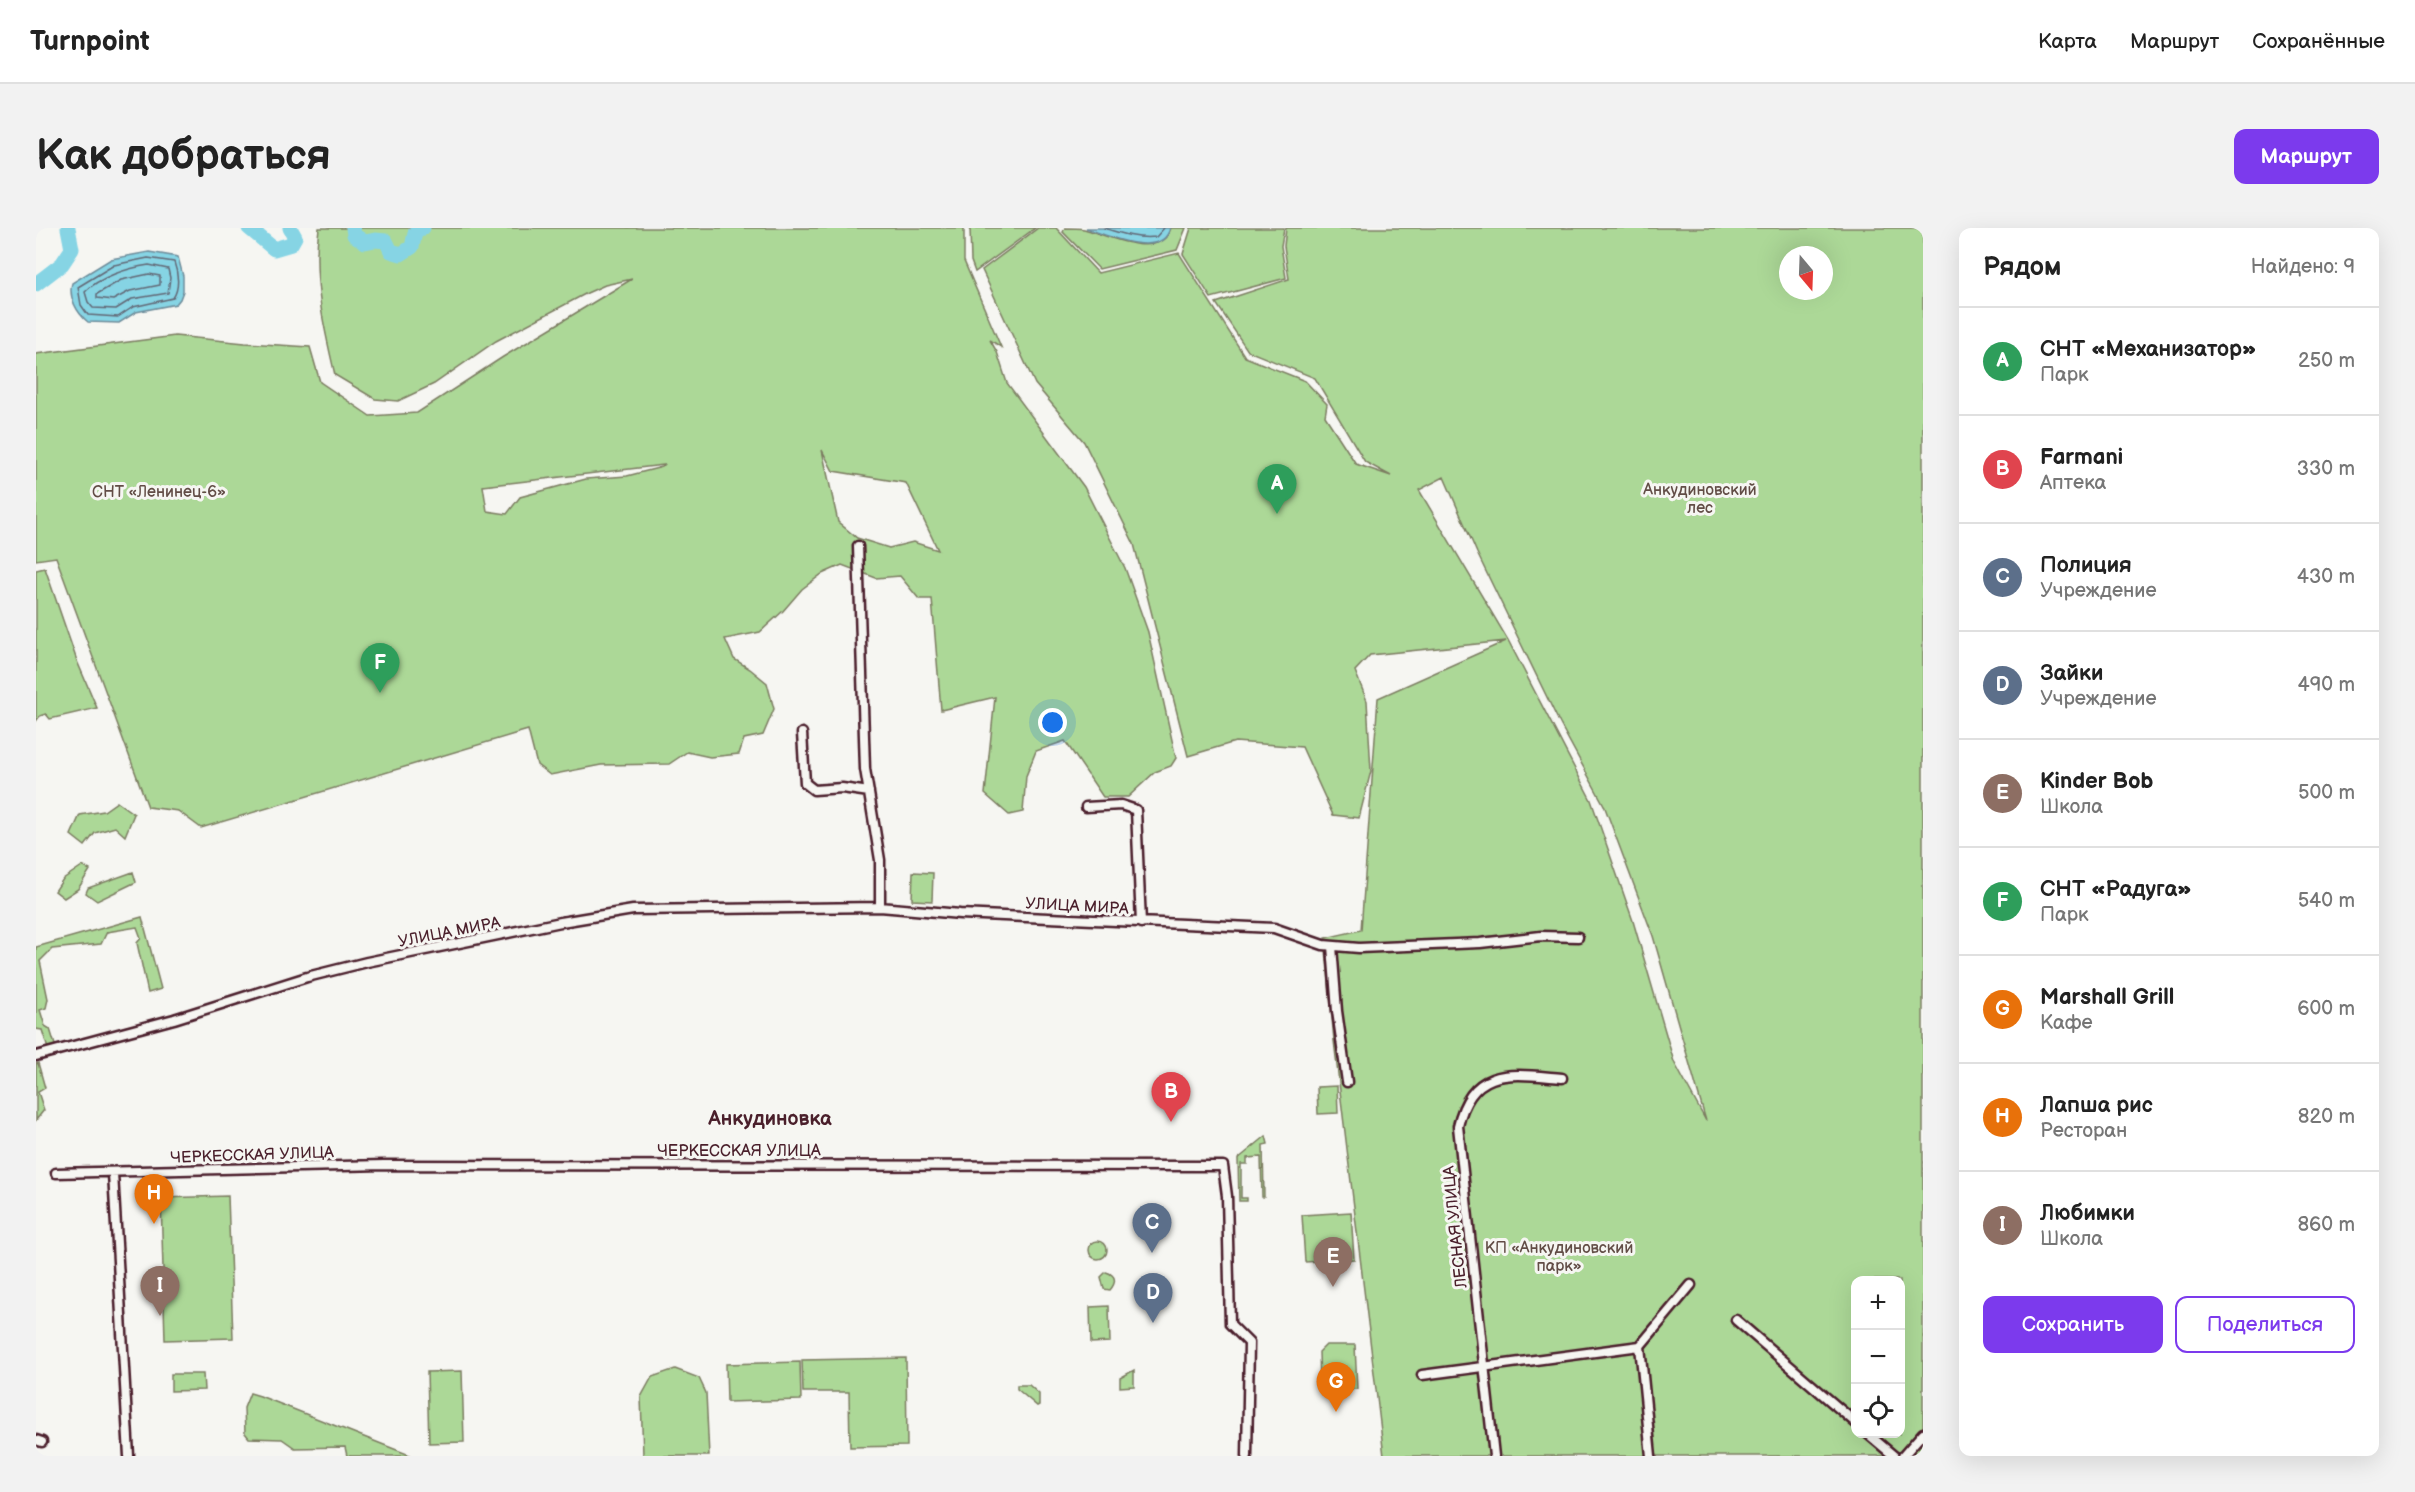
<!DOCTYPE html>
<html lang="ru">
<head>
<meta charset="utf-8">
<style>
	:root { --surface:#fff; --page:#f2f2f2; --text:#222; --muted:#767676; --line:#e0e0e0; --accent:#7c3aed }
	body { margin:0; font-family:"Balsamiq Sans",sans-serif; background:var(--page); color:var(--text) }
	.controls { position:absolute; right:18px; bottom:18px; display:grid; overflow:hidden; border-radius:12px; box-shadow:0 6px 24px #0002 }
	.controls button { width:54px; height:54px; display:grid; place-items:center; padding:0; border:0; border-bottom:2px solid var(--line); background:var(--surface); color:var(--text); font:30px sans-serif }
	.compass { position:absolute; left:1743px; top:18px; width:54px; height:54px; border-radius:50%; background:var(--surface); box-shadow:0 6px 24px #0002; rotate:161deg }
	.you { position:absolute; left:1017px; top:495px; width:21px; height:21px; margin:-15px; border:4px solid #fff; border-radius:50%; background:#1a73e8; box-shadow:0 0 0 9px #1a73e833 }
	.badge { display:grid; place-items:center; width:39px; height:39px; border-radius:50%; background:var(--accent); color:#fff; font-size:20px; font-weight:700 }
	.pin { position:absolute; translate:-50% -50px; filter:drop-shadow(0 2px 3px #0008) }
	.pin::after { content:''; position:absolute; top:32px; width:21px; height:18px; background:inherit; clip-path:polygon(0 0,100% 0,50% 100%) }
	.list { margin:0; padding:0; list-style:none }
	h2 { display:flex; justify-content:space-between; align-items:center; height:78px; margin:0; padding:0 24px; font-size:26px }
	h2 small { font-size:20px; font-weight:400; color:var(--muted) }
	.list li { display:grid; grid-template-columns:39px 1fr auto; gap:18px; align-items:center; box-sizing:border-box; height:108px; padding:0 24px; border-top:2px solid var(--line) }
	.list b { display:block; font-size:22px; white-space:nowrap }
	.list p { margin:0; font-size:20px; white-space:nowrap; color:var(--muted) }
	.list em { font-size:20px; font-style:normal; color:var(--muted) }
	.actions { display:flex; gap:12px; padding:18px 24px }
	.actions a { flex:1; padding:14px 0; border:2px solid var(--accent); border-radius:12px; text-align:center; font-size:21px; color:var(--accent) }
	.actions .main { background:var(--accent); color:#fff }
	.icon { flex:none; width:33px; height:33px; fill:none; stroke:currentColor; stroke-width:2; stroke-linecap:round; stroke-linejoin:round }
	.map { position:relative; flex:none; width:1887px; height:1228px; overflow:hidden; border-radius:12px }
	header { display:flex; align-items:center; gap:36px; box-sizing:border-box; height:84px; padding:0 30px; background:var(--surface); border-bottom:2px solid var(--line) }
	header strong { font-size:28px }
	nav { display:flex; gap:33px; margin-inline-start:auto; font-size:21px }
	.intro { display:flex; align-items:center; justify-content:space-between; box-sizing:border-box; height:144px; padding:0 36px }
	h1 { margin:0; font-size:42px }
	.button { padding:15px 27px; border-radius:12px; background:var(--accent); color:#fff; font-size:21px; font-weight:700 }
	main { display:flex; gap:36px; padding:0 36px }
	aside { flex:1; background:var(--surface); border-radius:12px; box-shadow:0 6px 24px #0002 }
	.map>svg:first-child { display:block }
</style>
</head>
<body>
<header>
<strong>Turnpoint</strong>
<nav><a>Карта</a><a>Маршрут</a><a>Сохранённые</a></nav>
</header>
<div class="intro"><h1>Как добраться</h1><a class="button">Маршрут</a></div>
<main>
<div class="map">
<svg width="1887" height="1228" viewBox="0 0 1887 1228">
	<rect width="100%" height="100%" fill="#f6f6f2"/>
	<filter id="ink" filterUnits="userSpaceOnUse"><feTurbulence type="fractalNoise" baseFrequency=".0167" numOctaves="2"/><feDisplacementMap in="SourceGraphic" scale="12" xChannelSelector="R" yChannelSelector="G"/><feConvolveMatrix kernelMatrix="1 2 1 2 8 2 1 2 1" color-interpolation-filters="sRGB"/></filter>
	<g filter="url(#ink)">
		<path fill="#acd897" stroke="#7b7c61" stroke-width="1.5" fill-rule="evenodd" d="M283,0h31l2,9 12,7 11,-2 10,3 4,7 10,6 16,-9 3,-14 11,-7h535v33l37,86 -11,-7 7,12 10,31 77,104 41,81 23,64 28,126 -5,8 -16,6 -27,25h-25l-38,-56 -29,10 -10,25 -3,36 -14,3 -24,-21 10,-97 -54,13 -9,-111h-13l-19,-23 -24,2 -34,-13 -20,9 -20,15 -19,22 -23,21 -35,7 9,20 16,10 17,14 7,26 -11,26 -19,4 -5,15 -29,3 -23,-5 -18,12 -68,1 -51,10 -13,-10 -9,-35 -327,98 -23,-17 -30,-4 -92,-250 -20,3v-206l139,-18 70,7 65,4 10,35 50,34 47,-3 86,-56 129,-78 -27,6 -18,8 -91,48 -62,43 -36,17 -23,-2 -40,-24c-11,-47 -23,-98 -16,-147zM786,222l11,21 73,12 32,67 -25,-8 -24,6 -32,-10 -19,-16zM628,237l-2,2 -35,9 -41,3 -66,18 -13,17 -20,-3 -4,-25z
			M319,0h63l-6,4 -2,12 -9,7 -9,-3 -5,-10 -21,1 -9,-5z
			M934,0h65l-60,44 -4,-11z
			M1002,0h18l42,45 81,-20 66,104 60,24 22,23 -2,12 31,48 35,12 -26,-14 -50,-84 -67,-27 -32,-48 73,-24 -5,-33 2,-18h637v1228h-539l-50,-415 -9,-103 36,-8 17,-232 128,-57 -136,14 -15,16 12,30 4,70 -12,47 -26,-3 -31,-68 -67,-5 -47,14 -54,-212 -50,-102 -49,-58 -53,-114zM1752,27h36v36h-36zM1408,249l33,76 83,171 44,81 49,131 53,185 -32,-59 -41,-141 -42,-121 -83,-160 -89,-150zM1820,1052h44v154h-44z
			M1029,0c6,0 13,0 19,1 23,6 76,33 87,-1h15l-9,22 -78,19 -36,-37z
			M1155,0h93l-3,18 5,32 -75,20 -28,-44z
			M9,340l32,93 20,47 -47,11 -4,-5 -6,2 -4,5v-151z
			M81,574l17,12 -9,22 -10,-9 -20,6 -10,13 -14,-11 9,-20 24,-4z
			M46,638l8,4 -12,19 -14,9 -9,-7 8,-12z
			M97,644l3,10 -39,19 -11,-8 2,-5z
			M877,644l20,1 -1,28 -20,-1z
			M106,689l19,72 -13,4 -11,-50 4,-5 -4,-11 -30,5 -6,12 -49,5 -12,12 8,38 -2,9 -6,2 5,16 5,3 5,16 -7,4 -6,-19 -6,-1v-82z
			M2,835l7,25 -7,4 6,18 -8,10v-56z
			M1301,858l1,27 -20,1 -1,-27z
			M1230,908l2,8 -5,1 1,52h-2l-1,-40 -14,1v6h-6v34h6v3h-8l-1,-42z
			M192,968l5,142 -68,2 -4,-142z
			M1315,984l3,47 -49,3 -3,-47z
			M1053 1022a9 9 0 1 1 18 0a9 9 0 1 1-18 0Z
			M1070,1044c11,3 10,11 4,18l-6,-1 -3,-12z
			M1073,1078l1,36 -19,1 -1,-36z
			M1290,1117h29l2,44 -33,1 -4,-7 -1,-31z
			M870,1130l1,88 -57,1 -1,-55h-46l-1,-32z
			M764,1134l1,38 -74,2 -1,-38z
			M639,1141l24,9 7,15 3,63h-66l-2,-59 11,-20z
			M1098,1142v16l-14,1v-9z
			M426,1143l2,71 -35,1 -2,-71z
			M135,1146h32l1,16 -33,1z
			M981,1157h12l10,9v11l-2,1 -20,-17z
			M214,1165l10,3 152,60h-65l-2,-9 -50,1 -13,-9 -33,-1 -4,-5 -1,-25z"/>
		<path fill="#86d4e4" stroke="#6e8c9a" stroke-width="1.5" d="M1050,0h84c-7,32 -65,7 -84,0z
			M113,24l29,5 5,19v15l-3,8 -4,5 -40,8 -17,11 -31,-1c-11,-9 -20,-25 -16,-39l39,-24z"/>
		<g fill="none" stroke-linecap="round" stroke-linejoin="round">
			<path stroke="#626775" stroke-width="1.5" d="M1068,0c18,6 34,11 52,9l8,-9
				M112,30l26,4c4,11 6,26 -1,36l-40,9 -15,10 -30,-2 -7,-10 -3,-18 36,-22z
				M113,37l19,4 2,9 -2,15 -36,6 -16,10 -23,-1 -5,-6 -3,-10c14,-15 43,-24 64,-27z
				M113,46l11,2v9l-30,6 -17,9 -16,-2v-4l24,-14z"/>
			<path stroke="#86d4e4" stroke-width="15" d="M213,0l25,21 17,-5 4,-7 -5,-9
				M317,0l1,7 11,7 10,-2 11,1 5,10 10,3 11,-7 3,-14 8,-5
				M0,56l26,-20 10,-15 -4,-21"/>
			<g stroke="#4a1f2b" stroke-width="13">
				<path id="street" d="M822,318l7,223 15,91v47
					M766,505l3,50 9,7 28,-2 27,4
					M1050,579l35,-2 15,5 5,113
					M1296,718l5,65 10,71
					M0,828l138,-37 133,-42 60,-15 194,-40 72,-12 247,-3 80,7 314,14 49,17 36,3 121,-5 61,-7 37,1
					M20,945l328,-8 839,1 4,30 3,128 19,19 -2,113
					M77,945l16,283
					M1700,1092l120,103
					M1604,1118l11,110
					M1386,1147l218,-29 51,-61
					M1832,1206l26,22
					M0,1212l6,2
					M1458,1228l-36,-330c14,-61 54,-52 104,-48
					M1867,1228l20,-23"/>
			</g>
			<use href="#street" stroke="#f6f6f2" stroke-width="8"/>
		</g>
	</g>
	<g text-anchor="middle" stroke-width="6" stroke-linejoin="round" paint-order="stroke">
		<g font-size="16" fill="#624d46" stroke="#f6f6f2">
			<text x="1664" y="267">Анкудиновский<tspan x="1664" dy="18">лес</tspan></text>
			<text x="123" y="269">СНТ «Ленинец-6»</text>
			<text x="1523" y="1025">КП «Анкудиновский<tspan x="1523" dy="18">парк»</tspan></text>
		</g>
		<g font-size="16" fill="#4a1f2b" stroke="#f6f6f2">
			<text transform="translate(1041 677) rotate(3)" y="6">УЛИЦА МИРА</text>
			<text transform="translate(413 703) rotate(-11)" y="6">УЛИЦА МИРА</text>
			<text x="703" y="928">ЧЕРКЕССКАЯ УЛИЦА</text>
			<text transform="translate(216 926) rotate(-2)" y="6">ЧЕРКЕССКАЯ УЛИЦА</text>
			<text transform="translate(1418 999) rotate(-96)" y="6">ЛЕСНАЯ УЛИЦА</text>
		</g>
		<g font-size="20" font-weight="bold" fill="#4a1f2b" stroke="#f6f6f2">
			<text x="734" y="897">Анкудиновка</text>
		</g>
	</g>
</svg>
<div class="controls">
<button>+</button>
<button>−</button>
<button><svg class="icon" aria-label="locate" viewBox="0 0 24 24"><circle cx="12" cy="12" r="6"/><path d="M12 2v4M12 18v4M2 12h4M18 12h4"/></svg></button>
</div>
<svg class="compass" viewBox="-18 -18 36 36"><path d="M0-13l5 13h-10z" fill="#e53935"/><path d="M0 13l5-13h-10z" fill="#767676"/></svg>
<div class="you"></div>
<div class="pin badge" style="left:1241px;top:286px;background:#2e9e5b">A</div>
<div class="pin badge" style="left:1135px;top:894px;background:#e0444e">B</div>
<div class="pin badge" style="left:1116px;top:1025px;background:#5c6f8a">C</div>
<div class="pin badge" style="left:1117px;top:1095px;background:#5c6f8a">D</div>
<div class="pin badge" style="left:1297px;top:1059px;background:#8d6e63">E</div>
<div class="pin badge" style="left:344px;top:465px;background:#2e9e5b">F</div>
<div class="pin badge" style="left:1300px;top:1184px;background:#e8710a">G</div>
<div class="pin badge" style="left:118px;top:996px;background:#e8710a">H</div>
<div class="pin badge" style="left:124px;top:1088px;background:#8d6e63">I</div>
</div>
<aside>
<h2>Рядом<small>Найдено: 9</small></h2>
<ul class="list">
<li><span class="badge" style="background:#2e9e5b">A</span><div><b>СНТ «Механизатор»</b><p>Парк</p></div><em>250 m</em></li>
<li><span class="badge" style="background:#e0444e">B</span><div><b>Farmani</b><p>Аптека</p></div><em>330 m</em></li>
<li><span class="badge" style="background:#5c6f8a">C</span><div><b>Полиция</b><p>Учреждение</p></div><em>430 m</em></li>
<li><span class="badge" style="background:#5c6f8a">D</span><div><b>Зайки</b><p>Учреждение</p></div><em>490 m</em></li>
<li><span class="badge" style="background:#8d6e63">E</span><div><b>Kinder Bob</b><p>Школа</p></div><em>500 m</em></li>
<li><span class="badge" style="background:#2e9e5b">F</span><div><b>СНТ «Радуга»</b><p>Парк</p></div><em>540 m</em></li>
<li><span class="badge" style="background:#e8710a">G</span><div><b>Marshall Grill</b><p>Кафе</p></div><em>600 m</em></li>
<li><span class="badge" style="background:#e8710a">H</span><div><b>Лапша рис</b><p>Ресторан</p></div><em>820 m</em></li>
<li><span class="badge" style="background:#8d6e63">I</span><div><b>Любимки</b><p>Школа</p></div><em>860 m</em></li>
</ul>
<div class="actions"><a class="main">Сохранить</a><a>Поделиться</a></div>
</aside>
</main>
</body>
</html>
